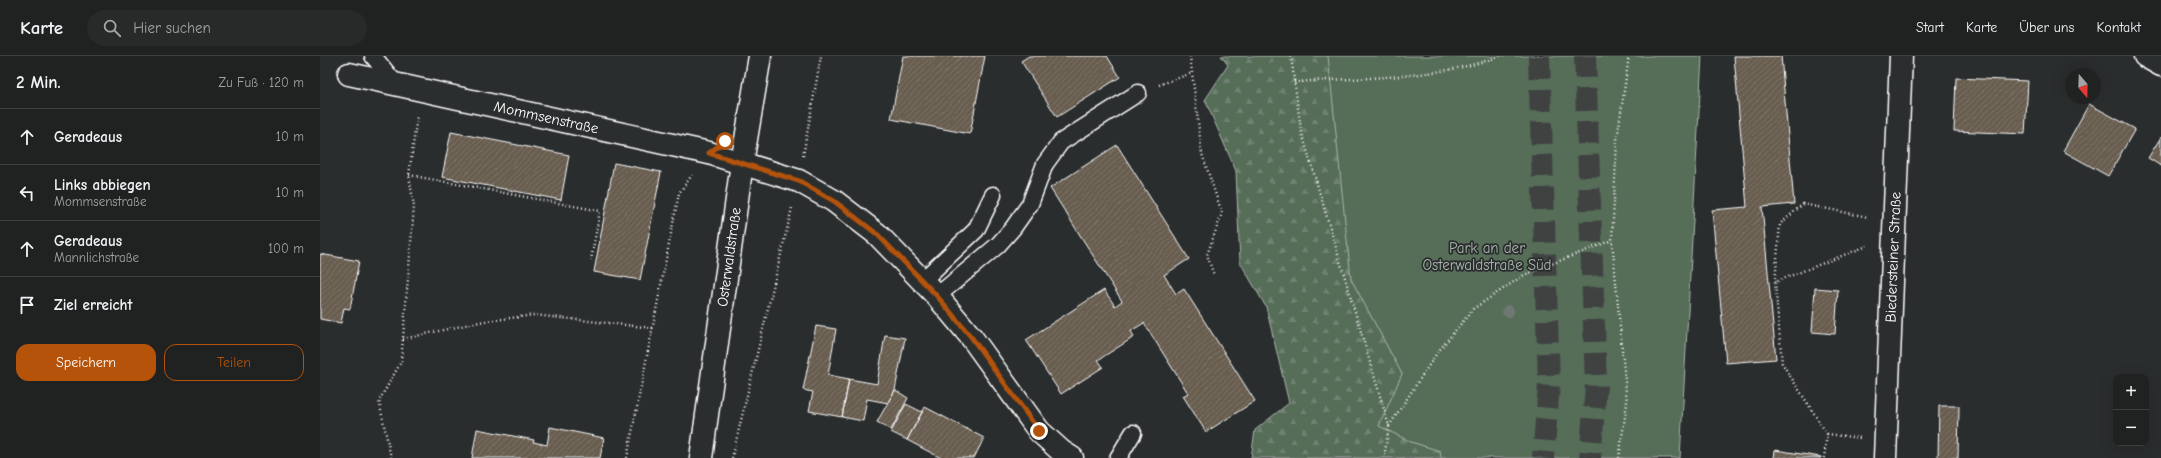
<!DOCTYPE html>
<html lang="de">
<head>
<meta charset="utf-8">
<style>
	:root { --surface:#202222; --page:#282a2a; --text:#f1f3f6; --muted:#a2a4a5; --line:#3d3f40; --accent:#b45309 }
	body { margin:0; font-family:"Comic Neue",sans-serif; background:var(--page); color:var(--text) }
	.controls { position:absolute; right:12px; bottom:12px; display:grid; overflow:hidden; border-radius:8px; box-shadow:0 4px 16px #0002 }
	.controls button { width:36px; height:36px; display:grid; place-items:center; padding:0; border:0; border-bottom:1px solid var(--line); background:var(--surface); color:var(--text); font:20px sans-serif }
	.compass { position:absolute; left:1745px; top:12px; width:36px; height:36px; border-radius:50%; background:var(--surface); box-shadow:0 4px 16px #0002; rotate:161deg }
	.stop { position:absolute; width:12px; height:12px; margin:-9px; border:3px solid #b45309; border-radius:50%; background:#fff }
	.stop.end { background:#b45309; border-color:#fff; box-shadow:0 1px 4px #0008 }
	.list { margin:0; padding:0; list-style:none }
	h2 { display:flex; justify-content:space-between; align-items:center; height:52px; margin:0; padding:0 16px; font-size:17px }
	h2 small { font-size:13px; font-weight:400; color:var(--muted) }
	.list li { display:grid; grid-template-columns:26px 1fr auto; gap:12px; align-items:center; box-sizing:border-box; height:56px; padding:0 16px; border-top:1px solid var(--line) }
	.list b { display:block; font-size:15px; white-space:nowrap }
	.list p { margin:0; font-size:13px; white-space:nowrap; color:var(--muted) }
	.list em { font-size:13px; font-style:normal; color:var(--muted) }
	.actions { display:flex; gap:8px; padding:12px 16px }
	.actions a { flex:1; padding:9px 0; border:1px solid var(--accent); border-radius:12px; text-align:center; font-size:14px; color:var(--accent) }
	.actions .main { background:var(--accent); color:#fff }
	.icon { flex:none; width:22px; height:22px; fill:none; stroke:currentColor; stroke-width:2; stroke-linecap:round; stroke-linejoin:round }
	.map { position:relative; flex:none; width:1841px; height:402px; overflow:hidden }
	header { display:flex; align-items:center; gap:24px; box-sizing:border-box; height:56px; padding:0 20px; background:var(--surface); border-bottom:1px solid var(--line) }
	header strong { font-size:19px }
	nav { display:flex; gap:22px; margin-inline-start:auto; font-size:14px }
	.search { width:280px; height:36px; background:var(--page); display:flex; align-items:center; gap:10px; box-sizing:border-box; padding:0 14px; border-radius:22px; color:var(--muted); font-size:15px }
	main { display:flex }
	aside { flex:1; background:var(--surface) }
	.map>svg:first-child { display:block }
</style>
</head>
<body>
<header>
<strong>Karte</strong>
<div class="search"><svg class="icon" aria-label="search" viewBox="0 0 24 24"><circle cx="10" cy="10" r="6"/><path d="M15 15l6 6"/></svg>Hier suchen</div>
<nav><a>Start</a><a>Karte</a><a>Über uns</a><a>Kontakt</a></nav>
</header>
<main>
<aside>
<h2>2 Min.<small>Zu Fuß · 120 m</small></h2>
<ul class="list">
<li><svg class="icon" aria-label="ahead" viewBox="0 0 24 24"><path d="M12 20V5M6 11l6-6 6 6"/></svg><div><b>Geradeaus</b></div><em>10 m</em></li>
<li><svg class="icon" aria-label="left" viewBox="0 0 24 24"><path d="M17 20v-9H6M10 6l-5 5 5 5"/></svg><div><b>Links abbiegen</b><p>Mommsenstraße</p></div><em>10 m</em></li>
<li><svg class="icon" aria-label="ahead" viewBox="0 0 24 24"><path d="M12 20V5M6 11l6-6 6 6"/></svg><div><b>Geradeaus</b><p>Mannlichstraße</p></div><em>100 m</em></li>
<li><svg class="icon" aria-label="arrive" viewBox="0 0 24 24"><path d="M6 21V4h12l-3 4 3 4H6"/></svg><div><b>Ziel erreicht</b></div></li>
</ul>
<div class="actions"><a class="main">Speichern</a><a>Teilen</a></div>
</aside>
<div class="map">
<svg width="1841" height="402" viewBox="0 0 1841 402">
	<defs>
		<pattern id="forest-firs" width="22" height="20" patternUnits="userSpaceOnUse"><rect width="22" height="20" fill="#566d59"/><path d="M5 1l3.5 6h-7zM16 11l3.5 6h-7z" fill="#6f8372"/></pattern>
		<pattern id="building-hatch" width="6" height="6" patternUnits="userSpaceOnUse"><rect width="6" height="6" fill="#675d4f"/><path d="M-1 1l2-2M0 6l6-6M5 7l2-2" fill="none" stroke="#7e7569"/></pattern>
	</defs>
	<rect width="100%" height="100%" fill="#2a2d2e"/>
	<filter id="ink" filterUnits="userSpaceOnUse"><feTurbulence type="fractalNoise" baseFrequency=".025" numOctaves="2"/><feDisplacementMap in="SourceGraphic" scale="8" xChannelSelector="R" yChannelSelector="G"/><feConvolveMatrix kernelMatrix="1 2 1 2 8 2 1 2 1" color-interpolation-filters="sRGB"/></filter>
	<g filter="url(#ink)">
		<path fill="#566d59" stroke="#aab6ac" d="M940,0h442l-22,402h-408l33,-23z"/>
		<path fill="url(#forest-firs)" stroke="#aab6ac" d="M901,0h107l23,223 51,95 -23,52 32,16 29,9 1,7h-190l4,-28 34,-27 -23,-96 -26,-45 -4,-91 -31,-71 23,-35z"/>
		<path fill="url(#building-hatch)" stroke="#fff" d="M583,0h82l-15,78 -79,-15z
			M709,0h78l13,21 -63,40 -36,-56z
			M1414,0h47l13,148 -32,3 14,152 -50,4 -14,-153 35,-3z
			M1636,22l72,3 -3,53 -71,-3z
			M1769,48l46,25 -27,47 -45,-25z
			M131,76l118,23 -8,45 -119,-23z
			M1841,81v29l-13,-8z
			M797,89l72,114 -25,16 12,19 8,-5 71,112 -49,31 -23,-36 5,-3 -44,-70 -13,8 3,6 -36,23 5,7 -42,27 -35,-54 78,-50 11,16 7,-5 -72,-113z
			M294,107l47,9 -21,108 -46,-8z
			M0,198l39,7 -9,48 -6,-1 -3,15 -21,-4z
			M1495,232l23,2 -3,44 -23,-2z
			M496,270l20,3 -8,46 21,4 -7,38 -33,-6 4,-19 -10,-2z
			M565,279l20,3 -10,52 -7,13 -21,-4 -4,22 -21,-4 7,-38 28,5z
			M575,334l13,8 -17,32 -14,-8z
			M586,348l16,8 -15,28 -16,-8z
			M1619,350h20l-1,52h-20z
			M605,351l59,31 -10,20h-33l-34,-18z
			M230,371l54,11 -4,20h-128l5,-29 57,11 -1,2 14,3z
			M1455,394l46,7v1h-47z"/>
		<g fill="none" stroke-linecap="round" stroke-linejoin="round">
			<path stroke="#3f4243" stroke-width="22" stroke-dasharray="22 11" stroke-linecap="butt" d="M1219,0l10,329 -6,73
				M1265,0l11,330 -6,72"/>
			<g stroke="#fff" stroke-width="19">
				<path id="lane" d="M53,0l22,27
					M602,225l54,-51 17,-35
					M617,240l61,-51 15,-17 17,-24 15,-40 16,-22 77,-49
					M798,402l15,-25"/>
			</g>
			<g stroke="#fff" stroke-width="25">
				<g id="street">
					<path d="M1825,0l16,9"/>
					<path id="s1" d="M29,18l360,79 90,28 35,20 43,33 60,62 35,42 67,93 22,20 11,7"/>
					<path id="s2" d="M381,402l41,-295 18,-107"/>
					<path id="s3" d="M1565,402l16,-402"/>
				</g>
			</g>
			<path stroke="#fff" stroke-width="2.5" stroke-dasharray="1 3" stroke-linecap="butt" d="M870,0l12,98 20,59 -15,42 7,20
				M971,0l10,74 88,296 -5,32
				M974,26c69,-5 141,-2 206,-26
				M839,29l33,-12
				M483,100l18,-100
				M89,119l191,36 -9,49
				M1455,226l5,-58 23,-20 65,13
				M83,283l76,-17 55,-7 119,13
				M1069,370l48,-73 36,-44 51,-34 88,-35
				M1507,378l33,4
				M71,402l-12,-57 22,-39 13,-155 -5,-32 8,-59
				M307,402l52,-265 13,-18
				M412,402l60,-250
				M1299,402l8,-55 -15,-163 5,-100 12,-84
				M1504,402l3,-24 -45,-71 -7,-81 92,-36"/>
			<use href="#lane" stroke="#2a2d2e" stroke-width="16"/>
			<use href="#street" stroke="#2a2d2e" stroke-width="22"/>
		</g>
		<circle fill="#707873" cx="1188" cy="255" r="6"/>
	</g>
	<g fill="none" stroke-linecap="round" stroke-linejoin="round" filter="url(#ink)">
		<path stroke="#b45309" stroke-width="5" d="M405,85l-16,12 90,28 35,20 43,33 60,62 35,42 67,93"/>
	</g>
	<g text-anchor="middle" stroke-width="3.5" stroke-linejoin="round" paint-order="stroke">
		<g font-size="15" fill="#fff" stroke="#2a2d2e">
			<text dy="5" stroke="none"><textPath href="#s1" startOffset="202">Mommsenstraße</textPath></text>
			<text dy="5" stroke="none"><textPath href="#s2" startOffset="203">Osterwaldstraße</textPath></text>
			<text dy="5" stroke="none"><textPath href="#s3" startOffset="201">Biedersteiner Straße</textPath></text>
		</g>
		<g font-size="15" fill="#aab6ac" stroke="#2a2d2e">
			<text x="1167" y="197">Park an der<tspan x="1167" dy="17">Osterwaldstraße Süd</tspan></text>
		</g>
	</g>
</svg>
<div class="controls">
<button>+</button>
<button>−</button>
</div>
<svg class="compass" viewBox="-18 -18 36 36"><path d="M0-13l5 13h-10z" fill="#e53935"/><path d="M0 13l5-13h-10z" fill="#a2a4a5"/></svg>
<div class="stop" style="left:405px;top:85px"></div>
<div class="stop end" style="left:719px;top:375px"></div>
</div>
</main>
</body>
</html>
